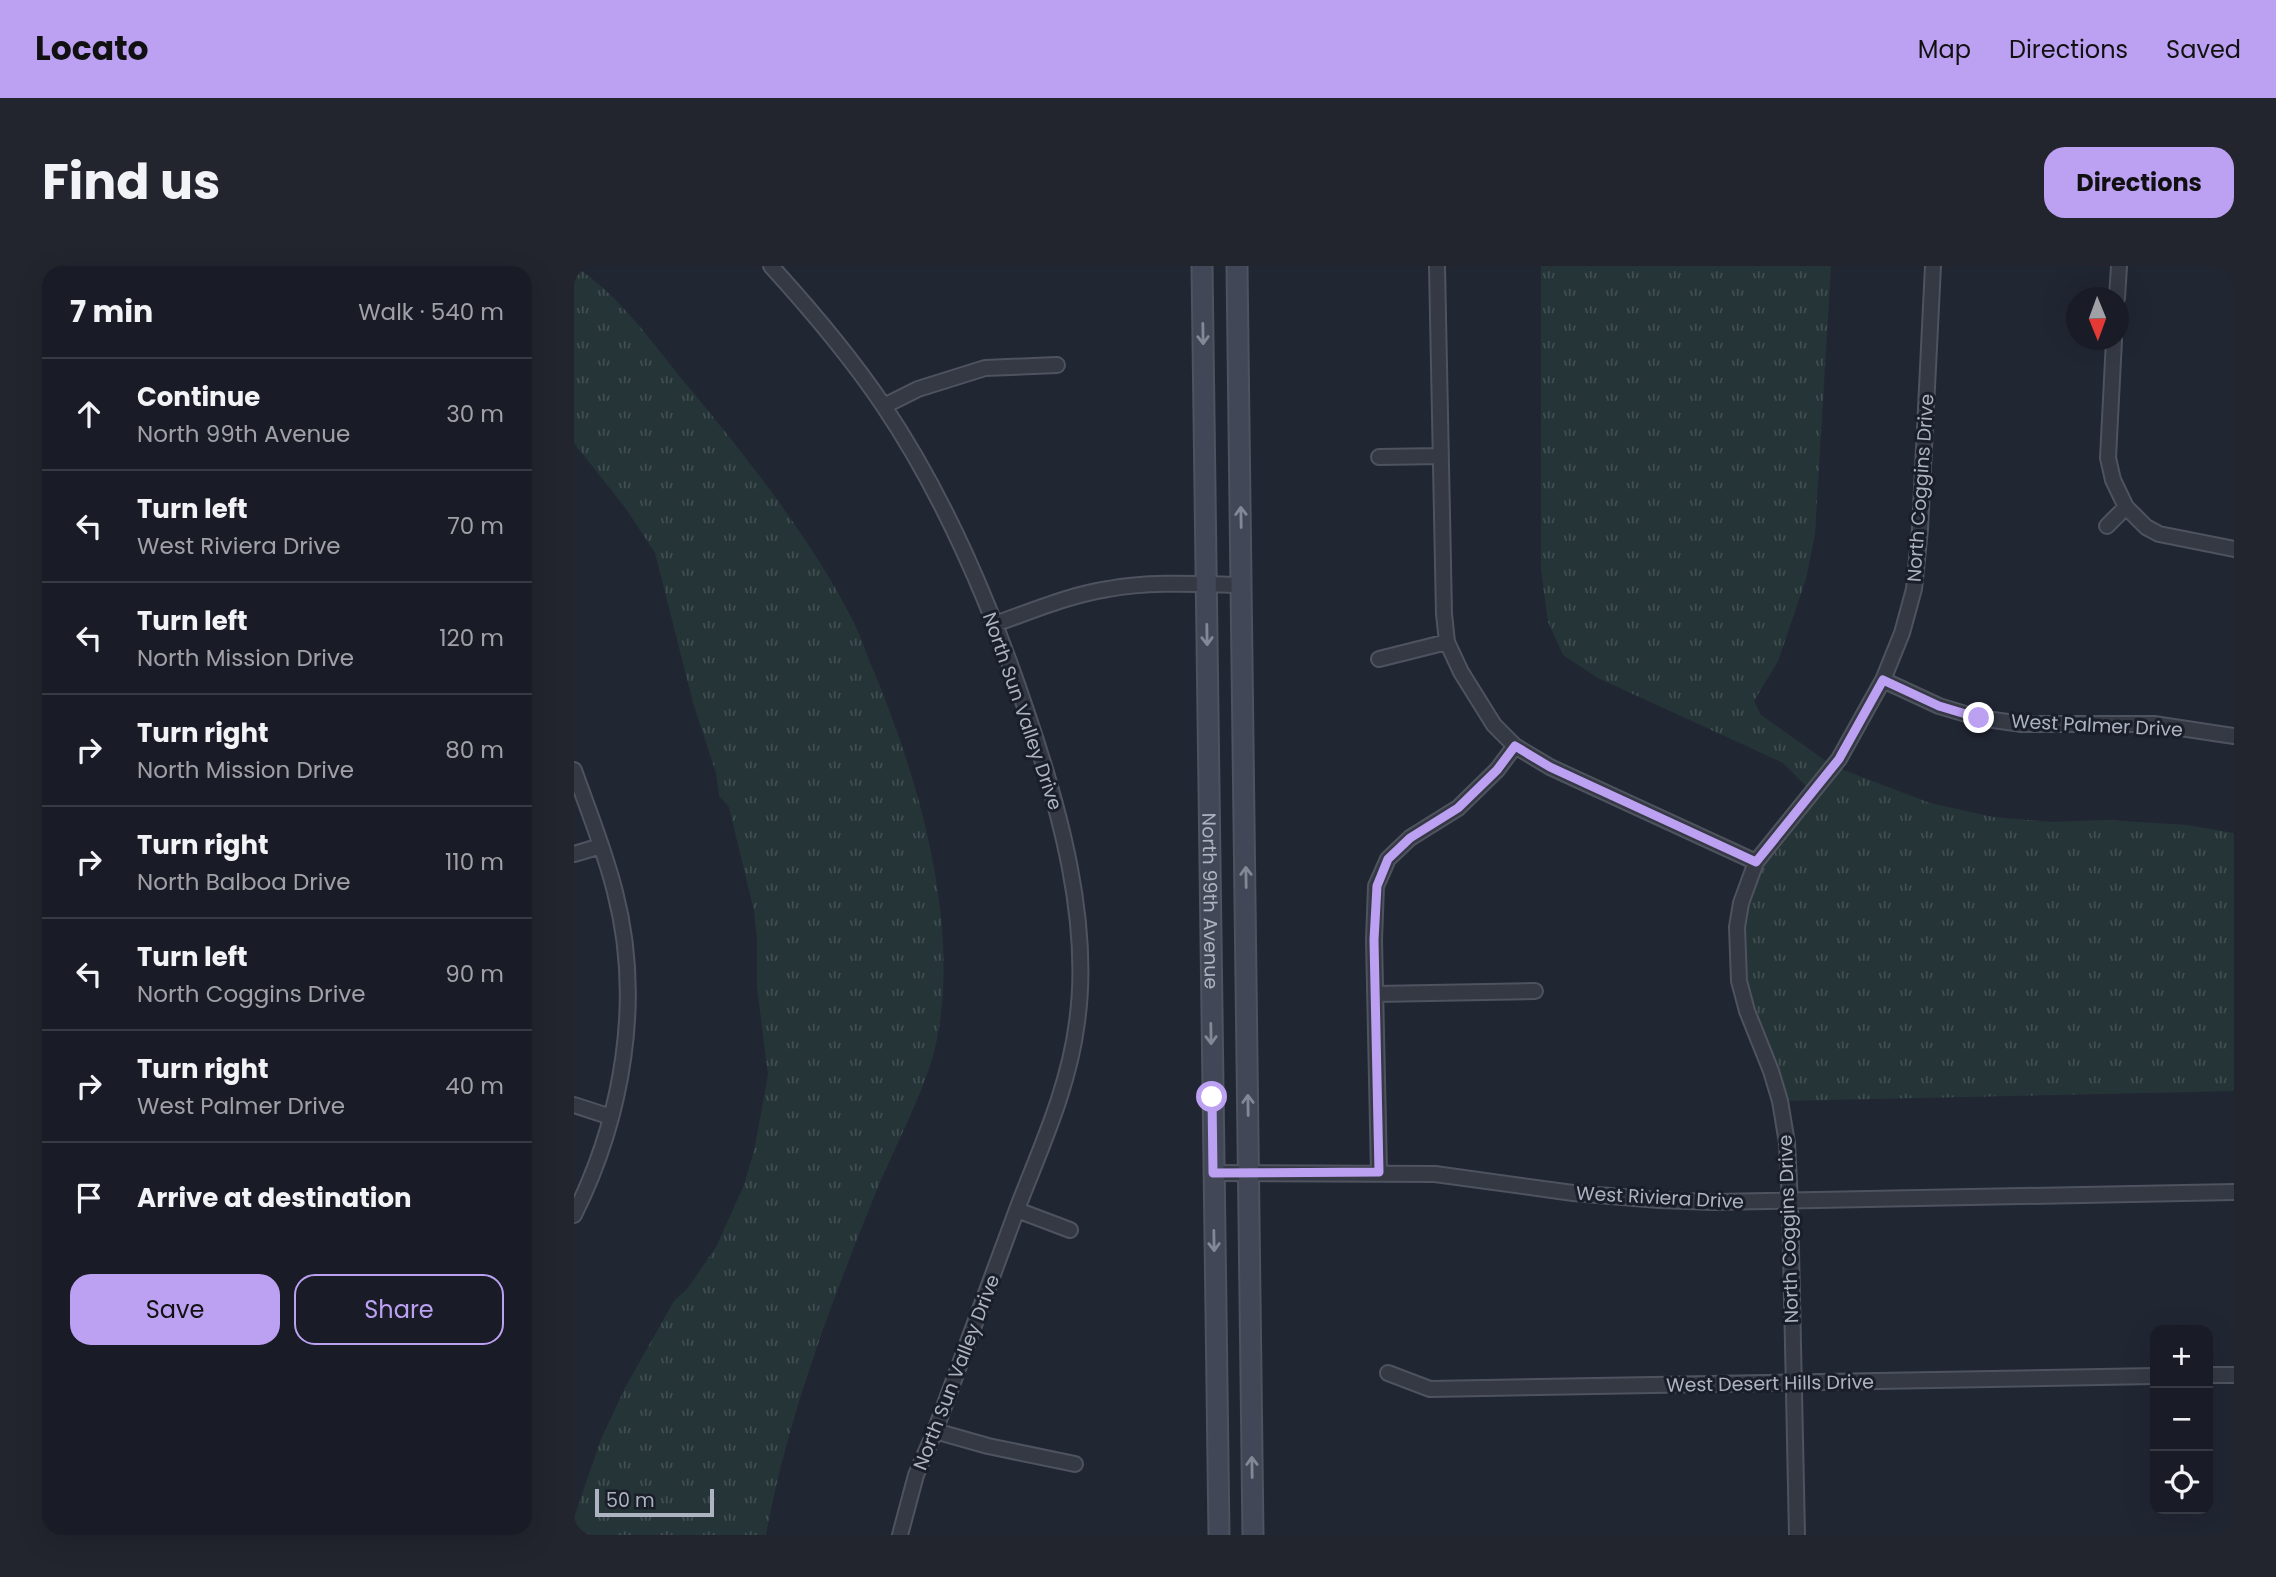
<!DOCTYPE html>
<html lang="en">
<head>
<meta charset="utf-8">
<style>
	:root { --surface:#191c26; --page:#22252e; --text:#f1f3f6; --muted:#9fa1a7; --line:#373a43; --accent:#bca0f2 }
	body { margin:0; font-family:Poppins,sans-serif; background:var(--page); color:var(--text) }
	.controls { position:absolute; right:21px; bottom:21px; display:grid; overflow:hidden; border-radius:14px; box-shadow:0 7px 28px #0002 }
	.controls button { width:63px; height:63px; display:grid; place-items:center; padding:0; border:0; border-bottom:2px solid var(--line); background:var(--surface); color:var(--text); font:35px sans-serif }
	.compass { position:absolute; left:1492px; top:21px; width:63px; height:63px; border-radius:50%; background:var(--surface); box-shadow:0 7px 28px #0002; rotate:179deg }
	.scale { position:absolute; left:21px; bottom:18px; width:119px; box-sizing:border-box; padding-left:7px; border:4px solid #aeb3c1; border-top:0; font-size:19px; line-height:24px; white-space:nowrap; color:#aeb3c1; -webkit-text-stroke:5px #191e29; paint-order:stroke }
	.stop { position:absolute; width:21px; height:21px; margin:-16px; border:5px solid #bca0f2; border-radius:50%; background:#fff }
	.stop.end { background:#bca0f2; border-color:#fff; box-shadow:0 2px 7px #0008 }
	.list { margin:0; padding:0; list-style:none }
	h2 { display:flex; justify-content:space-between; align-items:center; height:91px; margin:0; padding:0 28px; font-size:30px }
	h2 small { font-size:23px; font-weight:400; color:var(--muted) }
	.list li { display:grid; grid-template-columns:46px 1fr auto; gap:21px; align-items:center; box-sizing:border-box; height:112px; padding:0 28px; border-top:2px solid var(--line) }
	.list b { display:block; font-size:26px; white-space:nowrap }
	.list p { margin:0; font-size:23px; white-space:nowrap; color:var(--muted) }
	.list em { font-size:23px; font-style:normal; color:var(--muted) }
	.actions { display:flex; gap:14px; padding:21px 28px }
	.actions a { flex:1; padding:16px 0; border:2px solid var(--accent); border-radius:21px; text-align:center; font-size:24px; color:var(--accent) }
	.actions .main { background:var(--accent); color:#111 }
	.icon { flex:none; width:38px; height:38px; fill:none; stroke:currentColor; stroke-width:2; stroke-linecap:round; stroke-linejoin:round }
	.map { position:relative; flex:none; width:1660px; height:1269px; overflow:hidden; border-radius:21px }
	header { display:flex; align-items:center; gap:42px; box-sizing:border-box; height:98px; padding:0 35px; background:var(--accent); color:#111 }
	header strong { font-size:33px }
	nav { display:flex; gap:38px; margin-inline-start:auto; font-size:24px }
	.intro { display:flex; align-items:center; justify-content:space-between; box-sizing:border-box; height:168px; padding:0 42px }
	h1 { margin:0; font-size:49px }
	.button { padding:18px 32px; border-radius:21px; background:var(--accent); color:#111; font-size:24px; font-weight:700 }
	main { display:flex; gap:42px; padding:0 42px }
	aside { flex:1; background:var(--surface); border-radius:21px; box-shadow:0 7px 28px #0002 }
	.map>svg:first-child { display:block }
</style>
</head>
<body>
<header>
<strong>Locato</strong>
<nav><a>Map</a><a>Directions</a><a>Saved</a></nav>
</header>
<div class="intro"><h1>Find us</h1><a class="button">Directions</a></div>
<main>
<aside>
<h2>7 min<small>Walk · 540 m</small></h2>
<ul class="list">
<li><svg class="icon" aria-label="ahead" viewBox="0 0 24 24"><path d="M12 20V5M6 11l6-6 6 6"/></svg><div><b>Continue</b><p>North 99th Avenue</p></div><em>30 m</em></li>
<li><svg class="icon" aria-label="left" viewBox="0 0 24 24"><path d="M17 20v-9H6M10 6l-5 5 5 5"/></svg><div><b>Turn left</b><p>West Riviera Drive</p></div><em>70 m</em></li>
<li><svg class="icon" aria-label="left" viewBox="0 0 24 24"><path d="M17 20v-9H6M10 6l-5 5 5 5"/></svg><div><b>Turn left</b><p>North Mission Drive</p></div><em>120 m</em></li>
<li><svg class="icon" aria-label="right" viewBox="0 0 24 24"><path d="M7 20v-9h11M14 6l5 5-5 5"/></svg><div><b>Turn right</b><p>North Mission Drive</p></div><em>80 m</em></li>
<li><svg class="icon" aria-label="right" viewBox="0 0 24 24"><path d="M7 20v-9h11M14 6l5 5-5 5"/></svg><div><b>Turn right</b><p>North Balboa Drive</p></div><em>110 m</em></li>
<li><svg class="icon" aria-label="left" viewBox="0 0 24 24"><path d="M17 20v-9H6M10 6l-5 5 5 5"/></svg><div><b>Turn left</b><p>North Coggins Drive</p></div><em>90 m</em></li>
<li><svg class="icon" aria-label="right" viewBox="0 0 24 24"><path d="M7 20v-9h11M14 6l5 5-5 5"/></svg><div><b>Turn right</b><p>West Palmer Drive</p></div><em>40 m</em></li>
<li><svg class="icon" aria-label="arrive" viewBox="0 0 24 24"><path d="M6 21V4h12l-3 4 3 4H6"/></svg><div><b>Arrive at destination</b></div></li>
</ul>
<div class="actions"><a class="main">Save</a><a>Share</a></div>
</aside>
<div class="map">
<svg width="1660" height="1269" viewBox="0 0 1660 1269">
	<defs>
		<pattern id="grass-tufts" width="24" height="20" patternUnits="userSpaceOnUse" patternTransform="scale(1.75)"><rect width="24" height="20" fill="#253437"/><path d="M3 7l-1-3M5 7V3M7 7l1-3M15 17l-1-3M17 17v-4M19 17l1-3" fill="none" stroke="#424f52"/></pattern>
	</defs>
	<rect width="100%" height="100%" fill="#212633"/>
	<path fill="url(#grass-tufts)" d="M0,0c44,27 79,78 112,118 58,70 122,150 164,231 10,18 16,39 25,59 44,107 85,248 62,365 -10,50 -44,110 -63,158 -44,109 -87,222 -108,338h-192v-17l27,-79 25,-53 48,-85 14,-13 28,-41 28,-62 10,-34 14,-76 -11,-88v-48l-3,-28 -25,-104 -10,-11 -3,-23 -22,-67 -39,-153 -28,-43 -53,-67z
		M967,0h290l-16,268 -9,45 -28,82 -24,40 7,14 72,51 97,37 63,14 59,5 55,-2 80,5 47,8v258l-454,10 -44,-149 20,-90 55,-71 -28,-28 -185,-85 -35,-23 -15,-33 -7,-52z"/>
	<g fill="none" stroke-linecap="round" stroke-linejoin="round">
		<g stroke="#4e535f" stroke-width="18">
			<path id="minor" d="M197,0c40,44 79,90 112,139 64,95 109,203 145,311 32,95 63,206 49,306 -8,64 -35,123 -58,182 -28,76 -56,152 -84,227l-19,44 -16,60
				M863,0l7,348 3,28 14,30 33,53 21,21 35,21 206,95
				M1543,32l2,-32
				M1540,74l-6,118 5,22 13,27 20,20 13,7 75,15
				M310,140l34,-17 67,-21 72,-3
				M805,191l62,-1
				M1533,260l19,-19
				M421,358c37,-13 74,-29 113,-35 43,-8 90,-5 134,-4
				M805,393l68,-17
				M1309,414l56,26 40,12 43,6h132l80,12
				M0,504c14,40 31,81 41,122 28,107 8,225 -41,323
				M0,588l27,-8
				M802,728l159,-3
				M0,839l37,12
				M805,906l-5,-232 2,-54 12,-27 22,-21 48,-30 39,-38 18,-24
				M639,907l222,1 138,19 86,7 54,2 521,-10
				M443,944l53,20
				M814,1107l42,16 725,-13
				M1634,1109h26
				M361,1165l53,15 87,18
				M1223,1269l-7,-333 -3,-59 -7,-42 -9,-30 -24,-60 -8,-30 -2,-54 4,-24 15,-41 83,-103 44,-79 19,-47 12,-44 6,-60 13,-263"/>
		</g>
		<g stroke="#4e535f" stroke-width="23">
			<g id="secondary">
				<path id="s1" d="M628,0l17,1269"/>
				<path d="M663,0l16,1269"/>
			</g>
		</g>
		<use href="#minor" stroke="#343944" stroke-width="14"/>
		<use href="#secondary" stroke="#424757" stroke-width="19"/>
	</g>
	<defs><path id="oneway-shaft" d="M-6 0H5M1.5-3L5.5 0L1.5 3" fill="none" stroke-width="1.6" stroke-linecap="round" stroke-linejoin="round" transform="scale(1.75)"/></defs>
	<g stroke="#838897">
		<use href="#oneway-shaft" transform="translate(629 68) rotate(89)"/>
		<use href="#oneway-shaft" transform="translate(667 251) rotate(-91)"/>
		<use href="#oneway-shaft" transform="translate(633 369) rotate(89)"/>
		<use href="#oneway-shaft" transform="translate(672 611) rotate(-91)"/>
		<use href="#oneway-shaft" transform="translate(637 768) rotate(89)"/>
		<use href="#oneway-shaft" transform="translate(674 839) rotate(-91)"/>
		<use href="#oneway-shaft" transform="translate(640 975) rotate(89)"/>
		<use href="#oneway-shaft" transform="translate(678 1201) rotate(-91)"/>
	</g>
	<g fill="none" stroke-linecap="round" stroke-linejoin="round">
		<path stroke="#bca0f2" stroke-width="9" d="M638,831l1,76 166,-1 -5,-232 3,-54 11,-27 22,-21 48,-30 39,-38 18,-24 35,21 206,95 83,-103 44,-79 56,26 40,12"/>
	</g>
	<g text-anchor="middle" stroke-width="6" stroke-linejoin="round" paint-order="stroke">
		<g font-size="19" fill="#aeb3c1" stroke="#191e29">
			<text transform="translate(1346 222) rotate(-86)" y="7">North Coggins Drive</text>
			<text transform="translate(449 445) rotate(71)" y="7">North Sun Valley Drive</text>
			<text transform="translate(1523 459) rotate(3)" y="7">West Palmer Drive</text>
			<text dy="7" stroke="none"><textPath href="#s1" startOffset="635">North 99th Avenue</textPath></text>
			<text transform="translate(1086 931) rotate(3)" y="7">West Riviera Drive</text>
			<text transform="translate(1214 963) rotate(-92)" y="7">North Coggins Drive</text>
			<text transform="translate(382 1106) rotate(-69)" y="7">North Sun Valley Drive</text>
			<text transform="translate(1196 1117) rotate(-1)" y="7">West Desert Hills Drive</text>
		</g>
	</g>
</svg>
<div class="controls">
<button>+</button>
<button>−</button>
<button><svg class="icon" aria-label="locate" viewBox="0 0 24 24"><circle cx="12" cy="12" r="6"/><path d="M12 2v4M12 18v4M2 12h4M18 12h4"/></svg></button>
</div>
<svg class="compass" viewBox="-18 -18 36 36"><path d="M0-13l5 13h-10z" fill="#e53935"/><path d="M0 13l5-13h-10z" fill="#9fa1a7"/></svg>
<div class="scale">50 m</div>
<div class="stop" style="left:638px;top:831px"></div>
<div class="stop end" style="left:1405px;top:452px"></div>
</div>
</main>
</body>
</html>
